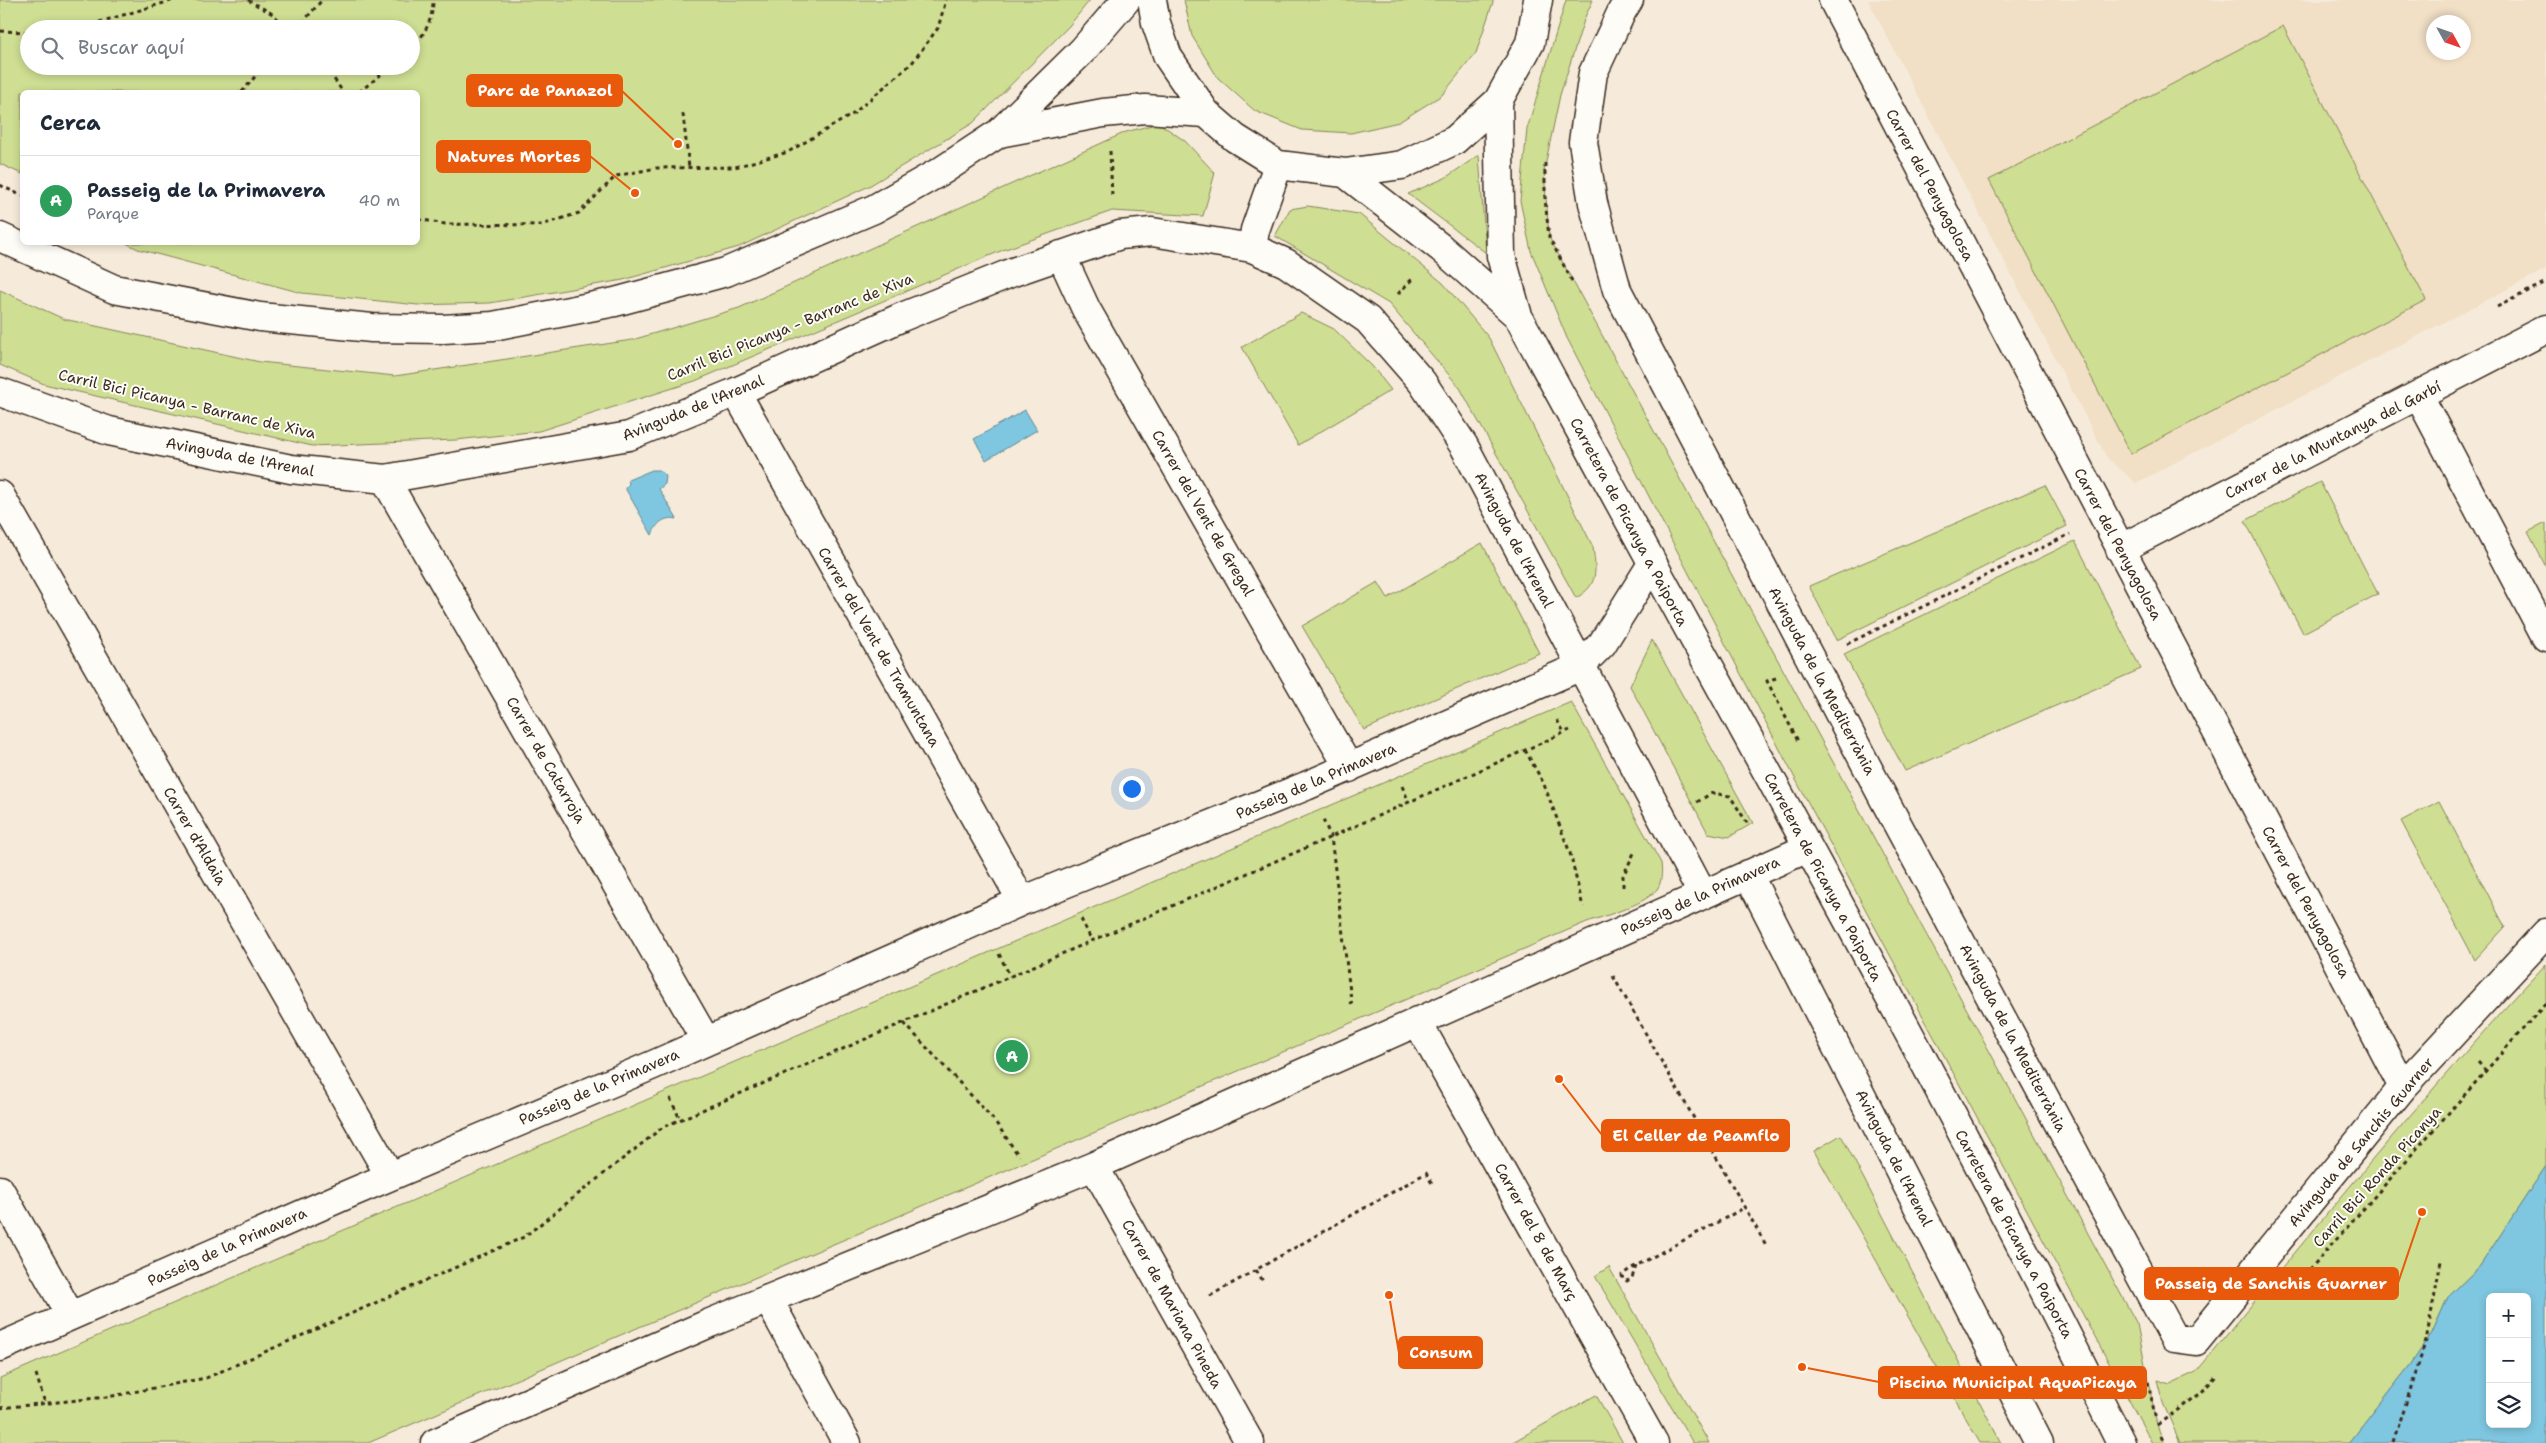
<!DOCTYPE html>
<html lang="es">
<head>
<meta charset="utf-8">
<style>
	:root { --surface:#fff; --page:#f6f6f7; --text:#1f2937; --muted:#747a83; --line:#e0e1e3; --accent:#111827 }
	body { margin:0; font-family:"Shantell Sans",sans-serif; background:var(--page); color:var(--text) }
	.controls { position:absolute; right:15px; bottom:15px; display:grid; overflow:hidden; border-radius:8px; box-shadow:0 2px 8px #0003 }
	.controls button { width:45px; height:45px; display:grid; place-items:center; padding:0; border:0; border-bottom:1px solid var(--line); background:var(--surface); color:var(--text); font:25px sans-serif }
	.compass { position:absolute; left:2426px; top:15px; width:45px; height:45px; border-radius:50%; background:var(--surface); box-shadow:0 2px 8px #0003; rotate:130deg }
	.you { position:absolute; left:1131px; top:788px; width:18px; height:18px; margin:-12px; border:4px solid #fff; border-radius:50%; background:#1a73e8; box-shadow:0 0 0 8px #1a73e833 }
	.badge { display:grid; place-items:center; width:32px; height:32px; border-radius:50%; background:var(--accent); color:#fff; font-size:16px; font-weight:700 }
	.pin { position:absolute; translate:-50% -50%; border:2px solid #fff; box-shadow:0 1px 5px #0006 }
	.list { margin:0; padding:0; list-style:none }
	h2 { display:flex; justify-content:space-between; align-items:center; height:65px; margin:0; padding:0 20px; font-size:21px }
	h2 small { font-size:16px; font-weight:400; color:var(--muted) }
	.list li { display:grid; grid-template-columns:32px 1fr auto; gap:15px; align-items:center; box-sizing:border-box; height:90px; padding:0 20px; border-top:1px solid var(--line) }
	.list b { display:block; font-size:19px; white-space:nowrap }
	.list p { margin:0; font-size:16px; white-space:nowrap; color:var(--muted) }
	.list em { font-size:16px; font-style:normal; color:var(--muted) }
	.icon { flex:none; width:28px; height:28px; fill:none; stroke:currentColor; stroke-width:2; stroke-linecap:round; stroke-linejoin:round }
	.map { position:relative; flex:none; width:2546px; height:1443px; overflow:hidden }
	.search { position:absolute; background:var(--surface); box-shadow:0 2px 8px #0003; left:20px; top:20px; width:400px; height:55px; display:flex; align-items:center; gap:12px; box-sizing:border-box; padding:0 18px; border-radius:28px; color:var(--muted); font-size:19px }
	.panel { position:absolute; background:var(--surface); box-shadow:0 2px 8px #0003; left:20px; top:90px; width:400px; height:155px; border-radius:8px }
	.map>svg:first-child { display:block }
</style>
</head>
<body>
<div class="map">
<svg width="2546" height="1443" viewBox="0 0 2546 1443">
	<rect width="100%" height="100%" fill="#f6ebda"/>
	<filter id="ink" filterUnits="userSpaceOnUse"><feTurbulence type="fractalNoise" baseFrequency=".02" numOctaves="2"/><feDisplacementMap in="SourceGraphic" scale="10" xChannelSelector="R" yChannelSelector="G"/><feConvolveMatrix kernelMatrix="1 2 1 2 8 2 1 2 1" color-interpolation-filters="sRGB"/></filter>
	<g filter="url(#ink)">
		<path fill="#f1dfc6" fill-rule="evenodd" d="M1868,0h678v269l-410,214 -29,-25zM2434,22h30v30h-30z"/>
		<path fill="#cede92" stroke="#848458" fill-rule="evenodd" d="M0,0h1090l-21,26 -96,97 -104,63 -130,61 -116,33 -133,23 -72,2 -116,-12 -164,-44 -12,-6 292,-1v-150h-396v82l-22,-10zM29,29h382v37h-382z
			M1184,0h309v2l-17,51 -34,42 -43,27 -48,11 -49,-3 -47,-19 -37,-33 -26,-42z
			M1566,0h27l-8,17 -25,78 -16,76 5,66 588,1087 20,101 7,18h-12l-363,-676 -222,-429 -36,-87 -11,-50 7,-72z
			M2283,26l143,274 -295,154 -142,-274z
			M1159,123l26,18 30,32 -12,43 -91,-5 -109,39 -308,131 -156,50 -83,9 -144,6 -268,-62 -44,-19v-75l64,29 196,43 135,14 237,-36 107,-32 387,-176z
			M1479,155l7,98 -78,-59 37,-16z
			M1308,206l51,8 84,69 46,55 104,209c3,24 6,38 -17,51l-116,-210 -71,-84 -114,-68 15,-27z
			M1301,313l33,16 38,37 19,24 -93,55 -56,-98z
			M2320,482l58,112 -75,39 -58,-112z
			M2045,485l22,41 -230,114 -28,-54z
			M2546,523v44l-18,-35z
			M2075,541l66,128 -236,102 -61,-117z
			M1482,543l57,110 -175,77 -62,-104 76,-44 10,16z
			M1652,640l101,183 -24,14 -21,-4 -78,-147z
			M1571,702l90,161c1,8 1,15 -2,23 -8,17 -54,30 -72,36l-1219,521h-368v-65z
			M2439,801l66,126 -30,33 -74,-139z
			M2546,964v202l-66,100 -32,31 -16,36 -21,31 -62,79h-169l-17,-40 -6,-23 13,4 26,-12c115,-138 227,-278 350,-408z
			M1841,1135l160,308h-21l-166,-292z
			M1609,1267l14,25 86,151h-16l-98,-167z
			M1596,1395l27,48h-112z"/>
		<path fill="#7fc6e0" stroke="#648892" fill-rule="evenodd" d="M1025,410l12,20 -51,30 -12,-21z
			M652,470h7l7,6 -1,8 -6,5 18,30c-13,-3 -21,5 -25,16l-27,-47 4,-4 -1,-4z
			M2546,1166v277h-197l62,-79 21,-31 16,-36 32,-31zM2490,1297h37v127h-37z"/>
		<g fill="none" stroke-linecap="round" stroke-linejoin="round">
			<g stroke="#3b2a1e" stroke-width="31">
				<path id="street" d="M1629,0l-7,11 -29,62 -10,69 10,61 24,87 268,511 289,537 22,3 207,-254 143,-154
					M1833,0l570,1087
					M1252,248l3,-18 23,-65
					M1061,255l25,54 263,459
					M0,392l109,39 182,38 94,10 244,-43 107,-44 166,-75 111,-45 107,-37 32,-3 100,16 34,15 82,57 54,62 42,64 239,449
					M736,392l286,509
					M2419,396l127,241
					M385,479l321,562
					M0,495l390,681
					M2120,549l426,-220
					M1748,874l291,569
					M1417,1021l237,422
					M1094,1166l156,277
					M0,1190l70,125
					M768,1299l79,144
					M0,1347l346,-152 307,-130 369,-164 284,-115 273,-119 23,-23 50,-80
					M435,1443l275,-120 384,-157 714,-318"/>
			</g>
			<g stroke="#3b2a1e" stroke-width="31">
				<path id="secondary" d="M1152,0l4,23 12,34 38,56 29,25 43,27 67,8 57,-8 53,-25 43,-39 32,-58 8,-43
					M1498,101l3,155 17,60c202,375 414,745 603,1127
					M999,133l104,-20 42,-4 61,4
					M1345,173l96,75 77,68
					M0,237l114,52 146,28 112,11 71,1 50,-3 122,-24 111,-30 148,-63 69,-39 56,-37 84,-83 43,-50"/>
			</g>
			<path stroke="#3b2a1e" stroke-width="3" stroke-dasharray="4 4" stroke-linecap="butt" d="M248,0l23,13 18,16
				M76,29l98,-29
				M297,29l25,-29
				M0,31l29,1
				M411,49c14,-14 22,-30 22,-49
				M325,66l18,26
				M242,92l22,-26
				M359,92l33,-26
				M683,114l6,54
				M1110,151l2,46
				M1545,163v36l4,38 23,44
				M0,185l22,11
				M418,219l27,5 97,1 37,-12 37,-37 40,-8 79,-1 53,-15 65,-38 59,-51 26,-35 8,-28
				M1398,294l16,-17
				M2497,307l49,-25
				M1847,644l223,-110
				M1776,678l-9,3 32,62
				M1557,720l7,12
				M1525,750l18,32 27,71 13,54
				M1402,786l7,16
				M1697,802l15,-9 18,3 19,30
				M1323,820l8,17 21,171
				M1623,887v-11l12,-25
				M1081,919l11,22
				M999,954l11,22
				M1613,976l153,269
				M904,1023l90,97 25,36
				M2478,1062l8,9
				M670,1098l10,21
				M1636,1266l-4,12 -5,3 -4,-1 -1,-5 8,-6 114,-61
				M1256,1270l7,11
				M2288,1294l258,-291
				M1210,1296l216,-123 7,12
				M2145,1366l11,55
				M36,1374l9,29
				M0,1408l107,-11 99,-19 318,-141 139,-110 668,-290 239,-107
				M2157,1425l44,-32 15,-17
				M2161,1436l3,7
				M2393,1443l33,-102 15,-80"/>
			<use href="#street" stroke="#fdfcf7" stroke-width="28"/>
			<use href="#secondary" stroke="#fdfcf7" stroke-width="28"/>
		</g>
	</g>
	<g text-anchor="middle" stroke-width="4" stroke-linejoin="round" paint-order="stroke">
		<g font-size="15" fill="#3b2a1e" stroke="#fdfcf7">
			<text transform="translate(1930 185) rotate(62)" y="5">Carrer del Penyagolosa</text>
			<text transform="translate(790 327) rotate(-22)" y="5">Carril Bici Picanya - Barranc de Xiva</text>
			<text transform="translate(187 404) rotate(13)" y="5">Carril Bici Picanya - Barranc de Xiva</text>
			<text transform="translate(693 408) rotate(-22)" y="5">Avinguda de l'Arenal</text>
			<text transform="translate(2333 440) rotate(-27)" y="5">Carrer de la Muntanya del Garbí</text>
			<text transform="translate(240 457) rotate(11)" y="5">Avinguda de l'Arenal</text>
			<text transform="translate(1203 513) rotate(60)" y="5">Carrer del Vent de Gregal</text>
			<text transform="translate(1629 522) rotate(62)" y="5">Carretera de Picanya a Paiporta</text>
			<text transform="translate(1514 540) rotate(62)" y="5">Avinguda de l'Arenal</text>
			<text transform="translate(2118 544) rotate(62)" y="5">Carrer del Penyagolosa</text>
			<text transform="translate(879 647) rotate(60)" y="5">Carrer del Vent de Tramuntana</text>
			<text transform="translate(1822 681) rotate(62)" y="5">Avinguda de la Mediterrània</text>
			<text transform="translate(546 760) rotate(60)" y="5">Carrer de Catarroja</text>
			<text transform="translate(1316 781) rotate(-23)" y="5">Passeig de la Primavera</text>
			<text transform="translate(195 836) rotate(60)" y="5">Carrer d'Aldaia</text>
			<text transform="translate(1823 877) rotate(62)" y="5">Carretera de Picanya a Paiporta</text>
			<text transform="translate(1700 896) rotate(-24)" y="5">Passeig de la Primavera</text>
			<text transform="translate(2306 902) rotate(62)" y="5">Carrer del Penyagolosa</text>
			<text transform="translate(2013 1038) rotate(62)" y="5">Avinguda de la Mediterrània</text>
			<text transform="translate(599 1087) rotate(-23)" y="5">Passeig de la Primavera</text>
			<text transform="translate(2361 1142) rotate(-50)" y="5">Avinguda de Sanchis Guarner</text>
			<text transform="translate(1894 1158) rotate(63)" y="5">Avinguda de l'Arenal</text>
			<text transform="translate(2377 1177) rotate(-48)" y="5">Carril Bici Ronda Picanya</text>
			<text transform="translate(1536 1232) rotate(61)" y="5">Carrer del 8 de Març</text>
			<text transform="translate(2014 1234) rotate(62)" y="5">Carretera de Picanya a Paiporta</text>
			<text transform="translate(227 1247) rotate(-24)" y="5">Passeig de la Primavera</text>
			<text transform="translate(1172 1304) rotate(61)" y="5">Carrer de Mariana Pineda</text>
		</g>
	</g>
	<path fill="none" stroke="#e8590c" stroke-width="2" d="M678 144L622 91M635 193L590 156M1559 1079L1602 1135M2422 1212L2398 1283M1389 1295L1399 1353M1802 1367L1879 1382"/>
	<g fill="#e8590c" stroke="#fdfcf7" stroke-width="2">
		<circle cx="678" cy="144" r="5"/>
		<circle cx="635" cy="193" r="5"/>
		<circle cx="1559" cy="1079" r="5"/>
		<circle cx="2422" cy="1212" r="5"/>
		<circle cx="1389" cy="1295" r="5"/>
		<circle cx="1802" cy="1367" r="5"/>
	</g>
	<g fill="#e8590c" stroke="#e8590c" stroke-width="2">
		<rect x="467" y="75" width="155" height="31" rx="5"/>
		<rect x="437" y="141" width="153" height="31" rx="5"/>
		<rect x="1602" y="1120" width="187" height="31" rx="5"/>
		<rect x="2145" y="1268" width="253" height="31" rx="5"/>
		<rect x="1399" y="1337" width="83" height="31" rx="5"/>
		<rect x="1879" y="1367" width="267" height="31" rx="5"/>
	</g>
	<g font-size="16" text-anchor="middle" font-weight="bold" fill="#fff">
		<text x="545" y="96">Parc de Panazol</text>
		<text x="514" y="162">Natures Mortes</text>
		<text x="1696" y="1141">El Celler de Peamflo</text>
		<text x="2271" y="1289">Passeig de Sanchis Guarner</text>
		<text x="1441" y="1358">Consum</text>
		<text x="2013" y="1388">Piscina Municipal AquaPicaya</text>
	</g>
</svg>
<div class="controls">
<button>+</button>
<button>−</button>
<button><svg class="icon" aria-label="layers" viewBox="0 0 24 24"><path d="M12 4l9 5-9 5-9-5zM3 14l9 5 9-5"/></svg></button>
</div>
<svg class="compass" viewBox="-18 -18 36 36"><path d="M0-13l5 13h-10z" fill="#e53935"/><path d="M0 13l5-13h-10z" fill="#747a83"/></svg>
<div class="you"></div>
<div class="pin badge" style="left:1012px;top:1056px;background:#2e9e5b">A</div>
<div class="search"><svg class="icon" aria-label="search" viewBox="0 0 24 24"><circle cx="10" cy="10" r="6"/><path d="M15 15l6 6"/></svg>Buscar aquí</div>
<section class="panel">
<h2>Cerca<small></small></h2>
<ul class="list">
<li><span class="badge" style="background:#2e9e5b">A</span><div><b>Passeig de la Primavera</b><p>Parque</p></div><em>40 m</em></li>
</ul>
</section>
</div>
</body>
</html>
